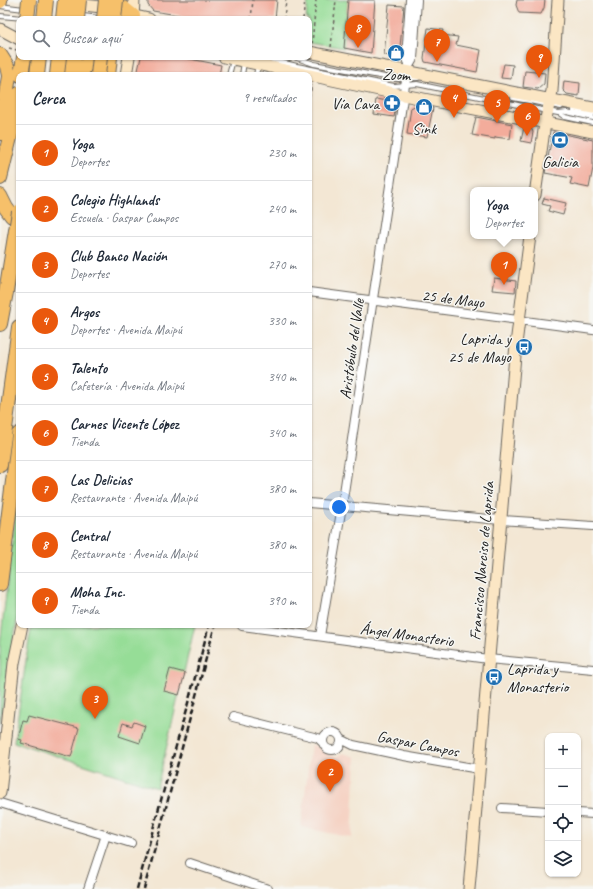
<!DOCTYPE html>
<html lang="es">
<head>
<meta charset="utf-8">
<style>
	:root { --surface:#fff; --page:#f6f6f7; --text:#1f2937; --muted:#747a83; --line:#e0e1e3; --accent:#ea580c }
	body { margin:0; font-family:Caveat,sans-serif; background:var(--page); color:var(--text) }
	.controls { position:absolute; right:12px; bottom:12px; display:grid; overflow:hidden; border-radius:8px; box-shadow:0 1px 3px #0004 }
	.controls button { width:36px; height:36px; display:grid; place-items:center; padding:0; border:0; border-bottom:1px solid var(--line); background:var(--surface); color:var(--text); font:20px sans-serif }
	.you { position:absolute; left:339px; top:507px; width:14px; height:14px; margin:-10px; border:3px solid #fff; border-radius:50%; background:#1a73e8; box-shadow:0 0 0 6px #1a73e833 }
	.badge { display:grid; place-items:center; width:26px; height:26px; border-radius:50%; background:var(--accent); color:#fff; font-size:13px; font-weight:700 }
	.pin { position:absolute; translate:-50% -33px; filter:drop-shadow(0 1px 2px #0008) }
	.pin::after { content:''; position:absolute; top:21px; width:14px; height:12px; background:inherit; clip-path:polygon(0 0,100% 0,50% 100%) }
	.popup { position:absolute; left:470px; top:187px; width:68px; height:52px; box-sizing:border-box; display:grid; place-content:center; border-radius:8px; background:var(--surface); filter:drop-shadow(0 1px 3px #0005); font-size:13px; white-space:nowrap; color:var(--muted) }
	.popup b { font-size:15px; color:var(--text) }
	.popup::after { content:''; position:absolute; left:50%; top:100%; margin-left:-8px; border:8px solid transparent; border-top-color:var(--surface) }
	.list { margin:0; padding:0; list-style:none }
	h2 { display:flex; justify-content:space-between; align-items:center; height:52px; margin:0; padding:0 16px; font-size:17px }
	h2 small { font-size:13px; font-weight:400; color:var(--muted) }
	.list li { display:grid; grid-template-columns:26px 1fr auto; gap:12px; align-items:center; box-sizing:border-box; height:56px; padding:0 16px; border-top:1px solid var(--line) }
	.list b { display:block; font-size:15px; white-space:nowrap }
	.list p { margin:0; font-size:13px; white-space:nowrap; color:var(--muted) }
	.list em { font-size:13px; font-style:normal; color:var(--muted) }
	.icon { flex:none; width:22px; height:22px; fill:none; stroke:currentColor; stroke-width:2; stroke-linecap:round; stroke-linejoin:round }
	.map { position:relative; flex:none; width:593px; height:889px; overflow:hidden }
	.search { position:absolute; background:var(--surface); box-shadow:0 1px 3px #0004; left:16px; top:16px; width:296px; height:44px; display:flex; align-items:center; gap:10px; box-sizing:border-box; padding:0 14px; border-radius:8px; color:var(--muted); font-size:15px }
	.panel { position:absolute; background:var(--surface); box-shadow:0 1px 3px #0004; left:16px; top:72px; width:296px; height:556px; border-radius:8px }
	.map>svg:first-child { display:block }
</style>
</head>
<body>
<div class="map">
<svg width="593" height="889" viewBox="0 0 593 889">
	<rect width="100%" height="100%" fill="#f6f6f2"/>
	<filter id="ink" filterUnits="userSpaceOnUse"><feTurbulence type="fractalNoise" baseFrequency=".025" numOctaves="2"/><feDisplacementMap in="SourceGraphic" scale="8" xChannelSelector="R" yChannelSelector="G"/><feConvolveMatrix kernelMatrix="1 2 1 2 8 2 1 2 1" color-interpolation-filters="sRGB"/></filter>
	<filter id="wash" filterUnits="userSpaceOnUse"><feTurbulence type="fractalNoise" baseFrequency=".012" numOctaves="4" result="noise"/><feDisplacementMap in="SourceGraphic" scale="16" xChannelSelector="R" yChannelSelector="G"/><feGaussianBlur stdDeviation="0.9" result="paint"/><feColorMatrix in="noise" values="0 0 0 0 0 0 0 0 0 0 0 0 0 0 0 0 0 1.4 0 .05"/><feComposite in="paint" operator="in"/></filter>
	<g filter="url(#wash)">
		<rect width="100%" height="100%" fill="#f3e7d4"/>
		<path fill="#f5d2c3" d="M311,745l8,2 4,5 14,5 6,-4 13,4 -4,81 -51,-11z"/>
		<path fill="#96dd97" stroke="#597c5a" d="M308,0h40l-4,48 -35,-6v-23h-3z
			M19,483v127l-8,43 -11,71v-79z
			M32,625h163l-38,163 -143,-46 15,-102z"/>
		<g id="blocks">
			<path fill="#f3ac9b" d="M148,0h129l-2,19h-73l-49,-8 -5,-6z
				M348,0h27l-4,53 -27,-5z
				M517,0h28l-1,8 -3,6 -22,-1 -3,-8z
				M389,5l15,1 -5,51 -15,-2z
				M428,28l15,2 -1,5 16,2 -2,8 25,5 -4,22 -52,-10 -1,-4z
				M141,57h39l41,8 -2,10h-82z
				M504,64l9,1 -2,14 -10,-1z
				M525,71l20,2 -1,11 -6,5 -15,-2z
				M564,81l16,2 -1,13 -12,-2 -4,-4z
				M376,99l18,3 2,4 -2,11 -20,-3z
				M416,105l17,3 -6,29 -20,-3 4,-26z
				M476,117l36,7 -2,15 -15,-2v2l-23,-4z
				M524,127l7,1 2,4 -2,11 -10,-2z
				M553,132l40,8v28l-4,20 -19,-4 2,-6 -27,-5z
				M544,198l22,5 -3,12 -15,-4 2,-5 -8,-2z
				M494,278l22,3 -1,11 -23,-2z
				M170,669l15,4 -6,22 -15,-4z
				M29,715l50,13 -8,29 -50,-14 1,-3 -4,-1 5,-19 4,1z
				M134,722l11,4 -5,17 -21,-7 4,-13 9,3z"/>
		</g>
	</g>
	<g filter="url(#ink)">
		<use href="#blocks" fill-opacity="0" stroke="#67635c" stroke-width="1"/>
		<g fill="none" stroke-linecap="round" stroke-linejoin="round">
			<g stroke="#67635c" stroke-width="6">
				<path id="lane" d="M0,6l24,3
					M0,16l24,2
					M83,16l16,2
					M260,57l37,9 97,20 23,-2 120,25 21,4 9,-1 26,6
					M294,57l20,7 82,15 22,-1
					M229,75l4,-15
					M242,75l2,-13
					M256,75l2,-10
					M280,75l2,-12 -1,-6
					M513,98l48,9
					M574,110l19,4
					M559,113l6,4 28,6"/>
			</g>
			<g stroke="#67635c" stroke-width="10">
				<path id="street" d="M409,66l-3,-7 4,-59
					M309,292l284,38
					M309,503l192,17 92,6
					M242,626l246,33 105,10
					M320,636l22,-130 63,-421 4,-19 4,-7 4,-59
					M233,717l85,21 4,4
					M323 741a9 9 0 1 1 18 0a9 9 0 1 1-18 0Z
					M341,739l12,6 51,11 75,13
					M0,803l131,40
					M502,808l46,3
					M578,813l15,1
					M190,863l78,26
					M88,889l18,-54"/>
			</g>
			<g stroke="#67635c" stroke-width="13">
				<path id="secondary" d="M84,5l17,2
					M126,14l23,5
					M133,19l1,-19
					M0,29l19,10
					M309,52l284,56
					M224,57l84,18
					M126,75l3,-18
					M309,75l84,18 200,39
					M535,195l10,-72 7,-32 6,-91
					M0,793l14,-130 8,-38
					M469,889l47,-545 14,-108"/>
			</g>
			<g stroke="#67635c" stroke-width="16">
				<path id="highway" d="M0,1v-1
					M123,8l10,8
					M0,55l7,11 2,10 -9,57
					M21,75l3,-18
					M37,75l2,-18
					M57,75l2,-18
					M72,75l2,-18
					M80,75l5,-9 9,-9
					M108,75l2,-18
					M0,178l11,-45 8,-39
					M0,196l6,12 6,8
					M0,324l6,-32
					M0,465l19,-138
					M0,584l19,-150"/>
			</g>
			<path stroke="#67635c" stroke-width="1.5" stroke-dasharray="3 3" stroke-linecap="butt" d="M251,19l2,-19
				M284,19l2,-19
				M303,19l2,-19
				M312,44l4,-44
				M331,47l5,-47
				M9,48l8,2
				M195,60v-3
				M309,97l3,-12"/>
			<use href="#lane" stroke="#fff" stroke-width="4"/>
			<use href="#street" stroke="#fff" stroke-width="8"/>
			<use href="#secondary" stroke="#fbe6c4" stroke-width="11"/>
			<use href="#highway" stroke="#f6c06b" stroke-width="14"/>
			<path stroke="#1c1c1c" stroke-width="2.5" stroke-dasharray="6 3" stroke-linecap="butt" d="M137,889c23,-88 49,-176 72,-264
				M144,889l71,-264"/>
			<g stroke="#67635c" stroke-width="16" stroke-linecap="butt">
				<path id="highway-bridge" d="M27,19l2,-19
					M44,19l2,-19
					M63,19l2,-19
					M77,19l2,-19
					M104,19l2,-19
					M114,19l2,-19
					M98,75l2,-18
					M6,292l13,-80"/>
			</g>
			<use href="#highway-bridge" stroke="#f6c06b" stroke-width="14"/>
		</g>
	</g>
	<defs>
		<g id="shop-disc" transform="scale(0.9)"><circle r="9.5" fill="#1f6fb2" stroke="#f6f6f2"/><path d="M-5-2.5h2.3a2.7 3.5 0 0 1 5.4 0H5L5.5 6h-11ZM-1.5-2.5h3a1.5 2.3 0 0 0-3 0Z" fill="#fff"/></g>
		<g id="pharmacy-disc" transform="scale(0.9)"><circle r="9.5" fill="#1f6fb2" stroke="#f6f6f2"/><path d="M-2-6h4v4h4v4h-4v4h-4v-4h-4v-4h4Z" fill="#fff"/></g>
		<g id="bank-disc" transform="scale(0.9)"><circle r="9.5" fill="#1f6fb2" stroke="#f6f6f2"/><path d="M-6-4H6V4H-6ZM0-2.3a2.3 2.3 0 1 0 0 4.6a2.3 2.3 0 1 0 0-4.6Z" fill="#fff"/></g>
		<g id="bus-disc" transform="scale(0.9)"><circle r="9.5" fill="#1f6fb2" stroke="#f6f6f2"/><path d="M-5-6H5V4H4V6H2V4H-2V6H-4V4H-5ZM-3.5-4V0h7V-4ZM-3.5 1.2v1.5H-2V1.2ZM2 1.2v1.5H3.5V1.2Z" fill="#fff"/></g>
	</defs>
	<g fill-rule="evenodd">
		<use href="#shop-disc" x="396" y="53"/>
		<use href="#pharmacy-disc" x="392" y="103"/>
		<use href="#shop-disc" x="424" y="107"/>
		<use href="#bank-disc" x="560" y="140"/>
		<use href="#bus-disc" x="524" y="347"/>
		<use href="#bus-disc" x="494" y="677"/>
	</g>
	<g text-anchor="middle" stroke-width="3" stroke-linejoin="round" paint-order="stroke">
		<g font-size="16" fill="#1c1c1c" stroke="#f6f6f2">
			<text x="396" y="80">Zoom</text>
			<text x="379" y="109" text-anchor="end">Vía Cava</text>
			<text x="424" y="134">Sink</text>
			<text x="560" y="167">Galicia</text>
			<text x="511" y="344" text-anchor="end">Laprida y<tspan x="511" dy="18">25 de Mayo</tspan></text>
			<text x="507" y="674" text-anchor="start">Laprida y<tspan x="507" dy="18">Monasterio</tspan></text>
		</g>
		<g font-size="16" fill="#1c1c1c" stroke="#f6f6f2">
			<text transform="translate(453 298) rotate(7)" y="6">25 de Mayo</text>
			<text transform="translate(351 349) rotate(-82)" y="6">Aristóbulo del Valle</text>
			<text transform="translate(481 561) rotate(-85)" y="6">Francisco Narciso de Laprida</text>
			<text transform="translate(407 634) rotate(8)" y="6">Ángel Monasterio</text>
			<text transform="translate(418 743) rotate(11)" y="6">Gaspar Campos</text>
		</g>
	</g>
</svg>
<div class="controls">
<button>+</button>
<button>−</button>
<button><svg class="icon" aria-label="locate" viewBox="0 0 24 24"><circle cx="12" cy="12" r="6"/><path d="M12 2v4M12 18v4M2 12h4M18 12h4"/></svg></button>
<button><svg class="icon" aria-label="layers" viewBox="0 0 24 24"><path d="M12 4l9 5-9 5-9-5zM3 14l9 5 9-5"/></svg></button>
</div>
<div class="you"></div>
<div class="pin badge" style="left:504px;top:285px">1</div>
<div class="popup"><b>Yoga</b>Deportes</div>
<div class="pin badge" style="left:330px;top:792px">2</div>
<div class="pin badge" style="left:95px;top:719px">3</div>
<div class="pin badge" style="left:454px;top:118px">4</div>
<div class="pin badge" style="left:497px;top:123px">5</div>
<div class="pin badge" style="left:527px;top:136px">6</div>
<div class="pin badge" style="left:437px;top:62px">7</div>
<div class="pin badge" style="left:358px;top:48px">8</div>
<div class="pin badge" style="left:539px;top:78px">9</div>
<div class="search"><svg class="icon" aria-label="search" viewBox="0 0 24 24"><circle cx="10" cy="10" r="6"/><path d="M15 15l6 6"/></svg>Buscar aquí</div>
<section class="panel">
<h2>Cerca<small>9 resultados</small></h2>
<ul class="list">
<li><span class="badge">1</span><div><b>Yoga</b><p>Deportes</p></div><em>230 m</em></li>
<li><span class="badge">2</span><div><b>Colegio Highlands</b><p>Escuela · Gaspar Campos</p></div><em>240 m</em></li>
<li><span class="badge">3</span><div><b>Club Banco Nación</b><p>Deportes</p></div><em>270 m</em></li>
<li><span class="badge">4</span><div><b>Argos</b><p>Deportes · Avenida Maipú</p></div><em>330 m</em></li>
<li><span class="badge">5</span><div><b>Talento</b><p>Cafetería · Avenida Maipú</p></div><em>340 m</em></li>
<li><span class="badge">6</span><div><b>Carnes Vicente López</b><p>Tienda</p></div><em>340 m</em></li>
<li><span class="badge">7</span><div><b>Las Delicias</b><p>Restaurante · Avenida Maipú</p></div><em>380 m</em></li>
<li><span class="badge">8</span><div><b>Central</b><p>Restaurante · Avenida Maipú</p></div><em>380 m</em></li>
<li><span class="badge">9</span><div><b>Moha Inc.</b><p>Tienda</p></div><em>390 m</em></li>
</ul>
</section>
</div>
</body>
</html>
